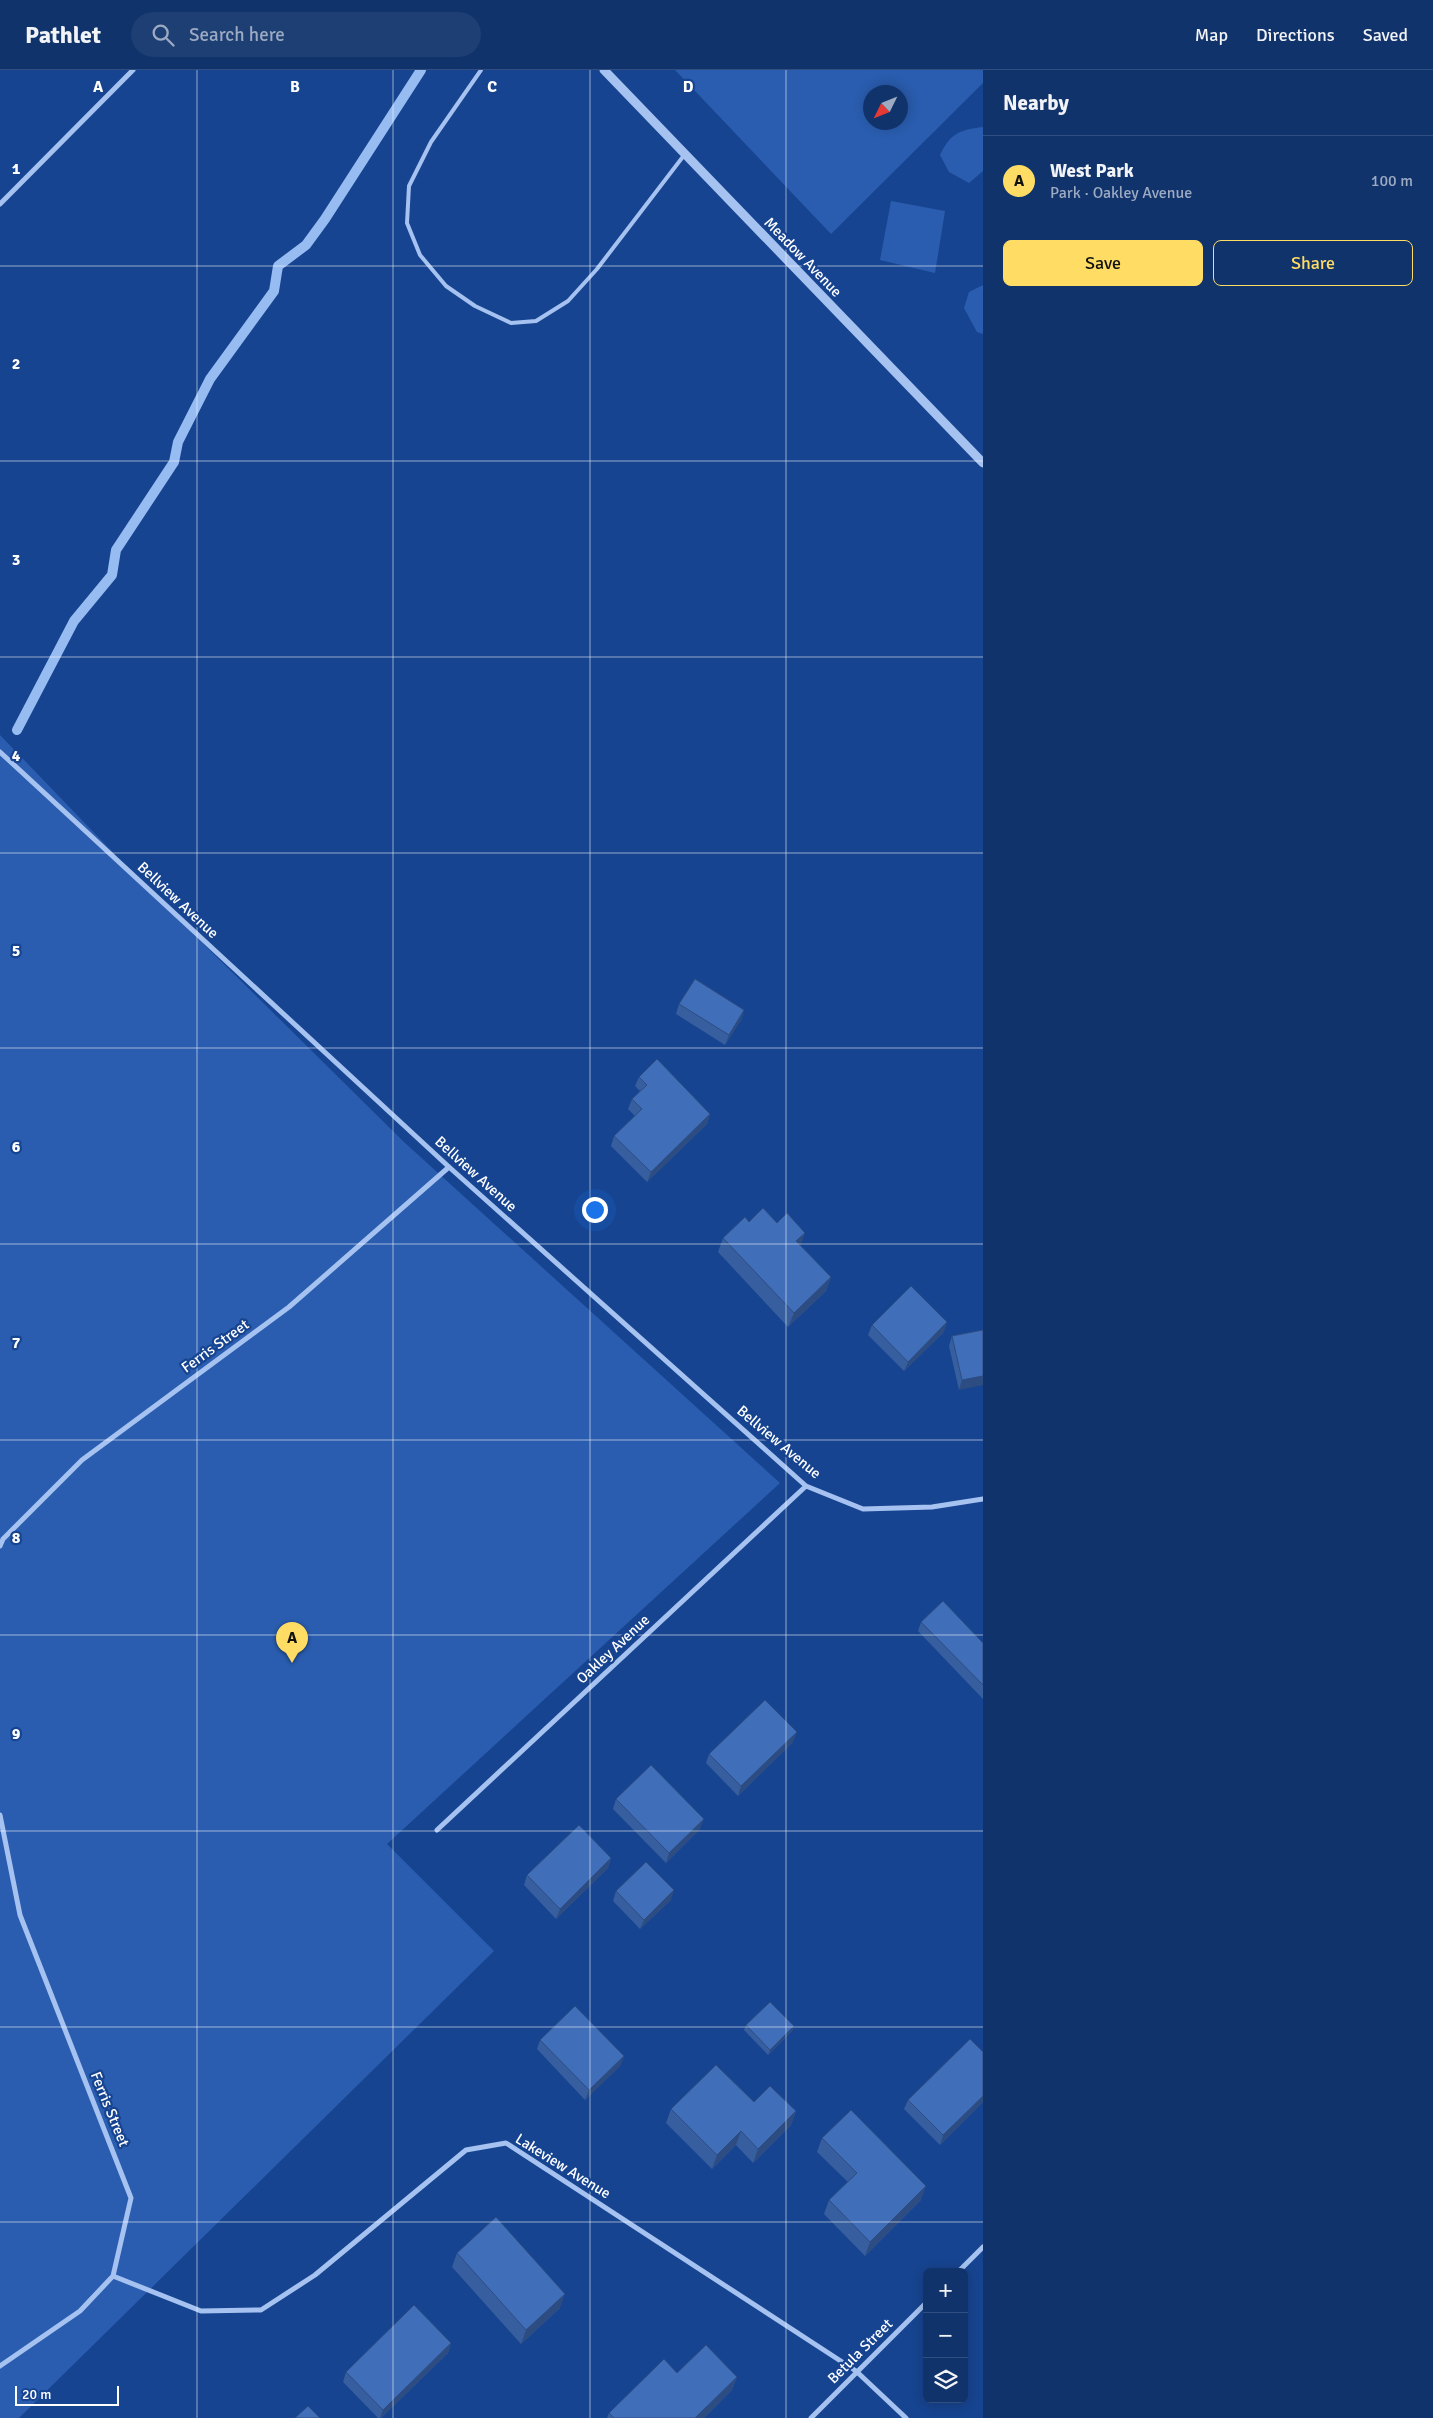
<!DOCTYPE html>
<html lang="en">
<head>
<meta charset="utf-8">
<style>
	:root { --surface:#11336c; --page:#1e3f74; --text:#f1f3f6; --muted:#9caac2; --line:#304e7f; --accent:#ffdc63 }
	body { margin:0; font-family:Signika,sans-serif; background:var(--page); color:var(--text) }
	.controls { position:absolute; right:15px; bottom:15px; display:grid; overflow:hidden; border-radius:8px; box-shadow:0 2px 12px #0003 }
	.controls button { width:45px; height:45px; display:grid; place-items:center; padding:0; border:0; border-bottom:1px solid var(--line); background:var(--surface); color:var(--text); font:25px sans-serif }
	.compass { position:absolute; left:863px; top:15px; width:45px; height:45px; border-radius:50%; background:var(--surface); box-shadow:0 2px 12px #0003; rotate:227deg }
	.scale { position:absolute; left:15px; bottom:12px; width:104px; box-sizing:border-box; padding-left:5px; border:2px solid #fff; border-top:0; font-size:14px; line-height:18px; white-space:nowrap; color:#fff; -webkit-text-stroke:4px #174490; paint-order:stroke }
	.you { position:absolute; left:594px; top:1139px; width:18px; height:18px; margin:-12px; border:4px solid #fff; border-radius:50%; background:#1a73e8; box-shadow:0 0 0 8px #1a73e833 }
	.badge { display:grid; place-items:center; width:32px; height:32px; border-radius:50%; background:var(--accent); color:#111; font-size:16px; font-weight:700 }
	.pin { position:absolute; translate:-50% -41px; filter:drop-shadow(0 1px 2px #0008) }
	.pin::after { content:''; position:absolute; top:26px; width:18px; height:15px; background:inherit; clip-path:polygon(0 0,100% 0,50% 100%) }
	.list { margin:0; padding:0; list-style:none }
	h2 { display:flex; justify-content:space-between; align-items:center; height:65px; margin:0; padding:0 20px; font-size:21px }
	h2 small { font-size:16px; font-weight:400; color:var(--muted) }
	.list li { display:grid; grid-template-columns:32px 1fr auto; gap:15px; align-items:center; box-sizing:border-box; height:90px; padding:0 20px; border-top:1px solid var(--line) }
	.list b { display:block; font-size:19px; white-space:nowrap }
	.list p { margin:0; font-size:16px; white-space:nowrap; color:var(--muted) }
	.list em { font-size:16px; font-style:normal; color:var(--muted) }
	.actions { display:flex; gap:10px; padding:15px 20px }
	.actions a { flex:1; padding:11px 0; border:1px solid var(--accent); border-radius:8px; text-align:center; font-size:18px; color:var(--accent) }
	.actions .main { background:var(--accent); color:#111 }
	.icon { flex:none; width:28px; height:28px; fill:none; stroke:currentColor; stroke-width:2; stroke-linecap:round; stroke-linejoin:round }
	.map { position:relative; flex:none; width:983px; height:2348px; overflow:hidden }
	header { display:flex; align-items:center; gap:30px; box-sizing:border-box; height:70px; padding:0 25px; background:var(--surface); border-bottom:1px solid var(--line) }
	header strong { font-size:24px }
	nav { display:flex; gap:28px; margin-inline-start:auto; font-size:18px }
	.search { width:350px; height:45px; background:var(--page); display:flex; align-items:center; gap:12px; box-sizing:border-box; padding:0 18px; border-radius:28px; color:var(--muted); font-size:19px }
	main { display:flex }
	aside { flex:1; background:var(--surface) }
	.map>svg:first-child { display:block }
</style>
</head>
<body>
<header>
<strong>Pathlet</strong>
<div class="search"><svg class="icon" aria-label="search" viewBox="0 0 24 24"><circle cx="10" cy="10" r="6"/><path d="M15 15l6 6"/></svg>Search here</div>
<nav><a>Map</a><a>Directions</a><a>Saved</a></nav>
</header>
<main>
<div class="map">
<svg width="983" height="2348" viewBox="0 0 983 2348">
	<rect width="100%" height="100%" fill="#174490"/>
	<path fill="#2a5daf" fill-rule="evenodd" d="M675,0h308v13l-152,151zM901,22v30h-30v-30z
		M983,57v44l-14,12 -20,-11 -9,-17c11,-22 19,-25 43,-28z
		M891,131l54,10 -10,62 -55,-13z
		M983,215v49l-6,-2 -13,-24 5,-16z
		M0,665l154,160 250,247 376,341 -393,361 107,107 -475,467h-19z"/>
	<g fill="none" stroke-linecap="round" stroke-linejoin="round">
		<path stroke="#97bcf2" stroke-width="10" d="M17,660l57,-109 38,-46 4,-25 58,-88 4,-20 32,-63 64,-88 4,-25 28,-21 19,-26 96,-149"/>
		<path stroke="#a5c2f0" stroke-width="4" d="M481,0l-50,72 -22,44 -2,37 13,32 26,31 29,20 36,17 25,-2 32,-20 29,-32 88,-115"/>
		<path stroke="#a5c2f0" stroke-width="5" d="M0,134l133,-134
			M0,682l449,415 357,319 57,23 69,-2 51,-8
			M0,1476l3,-7 79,-79 207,-153 160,-140
			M0,1745l20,100 111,283 -18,78 -33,35 -80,55
			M437,1760l369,-344
			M958,2202l25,-25
			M113,2206l88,35 60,-1 54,-35 151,-125 40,-7 350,228 50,47
			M811,2348l116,-116"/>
		<path stroke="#a5c2f0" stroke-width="9" d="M604,0l379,393"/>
	</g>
	<path fill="#375f9f" d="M679,934l65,6 -3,10 -16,25 -49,-31z
		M639,1007l71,37 -3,10 -60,58 -36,-36 3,-10 21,-20 -7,-7 4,-10 8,-8 -5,-5z
		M777,1153l23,22 31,32 -5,14 -38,36 -70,-75 5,-14z
		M872,1255l72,7 -40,39 -36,-36z
		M983,1260l-24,60 -10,-44 3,-10z
		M921,1552l62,21v56l-65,-68z
		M793,1672l-55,54 -32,-33 3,-9z
		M616,1729l84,30 -34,34 -53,-54z
		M611,1788l-3,10 -52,51 -32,-34 3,-10z
		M616,1821l55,9 -31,29 -27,-28z
		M746,1955l48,1 -2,5 -24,24 -24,-25z
		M540,1970l84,16 -4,10 -35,34 -48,-51z
		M983,1982v50l-43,43 -36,-36 4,-9z
		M754,2032l42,9 -5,14 -38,38 -17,-18 -24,24 -46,-46 5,-14z
		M822,2068l99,62 -56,56 -41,-42 5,-14 19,-18 -31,-30z
		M457,2183l103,55 -39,36 -69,-77z
		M451,2273l-3,10 -67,65h-3l-35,-36 3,-10z
		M677,2303l60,4 -5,13 -28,28h-97l2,-5z"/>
	<path fill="#2d4d82" d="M744,940l-3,10 -16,25 4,-10z
		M710,1044l-3,10 -60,58 4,-10z
		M805,1163l-5,14 -4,-6z
		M831,1207l-5,14 -38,36 6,-14z
		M947,1252l-3,10 -40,39 4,-9z
		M983,1306v9l-24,5 3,-10z
		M797,1662l-4,10 -55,54 3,-10z
		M704,1749l-4,10 -34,34 3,-10z
		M611,1788l-3,10 -52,51 4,-10z
		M674,1820l-3,10 -31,29 4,-9z
		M794,1956l-2,5 -24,24 2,-5z
		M624,1986l-4,10 -35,34 4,-10z
		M983,2026v6l-43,43 3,-10z
		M796,2041l-5,14 -38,38 5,-14z
		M741,2061l-5,14 -24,24 5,-14z
		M926,2116l-5,14 -56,56 5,-14z
		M565,2224l-5,14 -39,36 5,-14z
		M451,2273l-3,10 -67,65h-1l3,-8z
		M737,2307l-5,13 -28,28h-9z"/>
	<path fill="#406eb9" stroke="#2d4d82" d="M695,909l49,31 -15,25 -50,-31z
		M657,989l53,55 -59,58 -37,-36 28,-27 -10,-10 15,-14 -8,-8z
		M763,1138l14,15 10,-10 18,20 -9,8 35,36 -37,36 -71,-75 22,-21 4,5z
		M911,1216l36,36 -39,40 -36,-37z
		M983,1260v46l-21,4 -10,-44z
		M943,1531l40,42v42l-62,-63z
		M765,1630l32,32 -56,54 -32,-32z
		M651,1695l53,54 -35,34 -53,-54z
		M579,1755l32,33 -51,51 -33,-34z
		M646,1792l28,28 -30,30 -28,-29z
		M770,1932l24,24 -24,24 -24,-25z
		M575,1936l49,50 -35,34 -49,-50z
		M970,1969l13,13v44l-40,39 -35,-35z
		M716,1995l38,37 16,-16 26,25 -38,38 -17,-18 -24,24 -46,-46z
		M851,2040l75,76 -56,56 -41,-42 28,-27 -35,-35z
		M496,2147l69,77 -39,36 -69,-77z
		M414,2235l37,38 -68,67 -37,-38z
		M706,2275l31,32 -42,41h-81l-5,-5 55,-54 13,14z
		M308,2336l12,12h-25z"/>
	<path fill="none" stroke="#fff" stroke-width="1" stroke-opacity="0.55" d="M197,0v2348M393,0v2348M590,0v2348M786,0v2348M0,196h983M0,391h983M0,587h983M0,783h983M0,978h983M0,1174h983M0,1370h983M0,1565h983M0,1761h983M0,1957h983M0,2152h983"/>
	<g text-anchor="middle" stroke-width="4.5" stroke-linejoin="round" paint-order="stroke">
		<g font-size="15" fill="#fff" stroke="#174490">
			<text transform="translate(803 187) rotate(46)" y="5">Meadow Avenue</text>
			<text transform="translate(178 830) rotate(43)" y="5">Bellview Avenue</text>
			<text transform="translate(476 1104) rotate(42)" y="5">Bellview Avenue</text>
			<text transform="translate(215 1276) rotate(-36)" y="5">Ferris Street</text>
			<text transform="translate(779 1372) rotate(40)" y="5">Bellview Avenue</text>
			<text transform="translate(613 1579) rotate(-43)" y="5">Oakley Avenue</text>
			<text transform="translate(110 2039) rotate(68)" y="5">Ferris Street</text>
			<text transform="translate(563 2096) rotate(32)" y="5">Lakeview Avenue</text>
			<text transform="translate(860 2281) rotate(-45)" y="5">Betula Street</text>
		</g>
	</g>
	<g font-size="16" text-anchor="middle" font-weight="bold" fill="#fff" stroke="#174490" stroke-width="4.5" stroke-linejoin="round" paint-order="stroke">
		<text x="98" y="22">A</text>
		<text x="295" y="22">B</text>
		<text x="492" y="22">C</text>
		<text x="688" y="22">D</text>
		<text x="16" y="104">1</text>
		<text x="16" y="299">2</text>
		<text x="16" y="495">3</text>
		<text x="16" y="691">4</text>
		<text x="16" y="886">5</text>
		<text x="16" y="1082">6</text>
		<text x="16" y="1278">7</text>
		<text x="16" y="1473">8</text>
		<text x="16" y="1669">9</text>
	</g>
</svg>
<div class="controls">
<button>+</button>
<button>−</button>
<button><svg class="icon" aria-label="layers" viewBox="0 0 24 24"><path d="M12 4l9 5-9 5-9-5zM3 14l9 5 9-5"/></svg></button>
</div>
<svg class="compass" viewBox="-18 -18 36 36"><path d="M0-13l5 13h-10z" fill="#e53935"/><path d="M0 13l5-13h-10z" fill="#9caac2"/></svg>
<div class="scale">20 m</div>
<div class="you"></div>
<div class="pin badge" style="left:292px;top:1593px">A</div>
</div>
<aside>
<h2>Nearby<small></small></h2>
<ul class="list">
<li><span class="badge">A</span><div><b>West Park</b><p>Park · Oakley Avenue</p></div><em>100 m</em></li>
</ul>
<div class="actions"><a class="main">Save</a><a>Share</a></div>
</aside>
</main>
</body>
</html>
